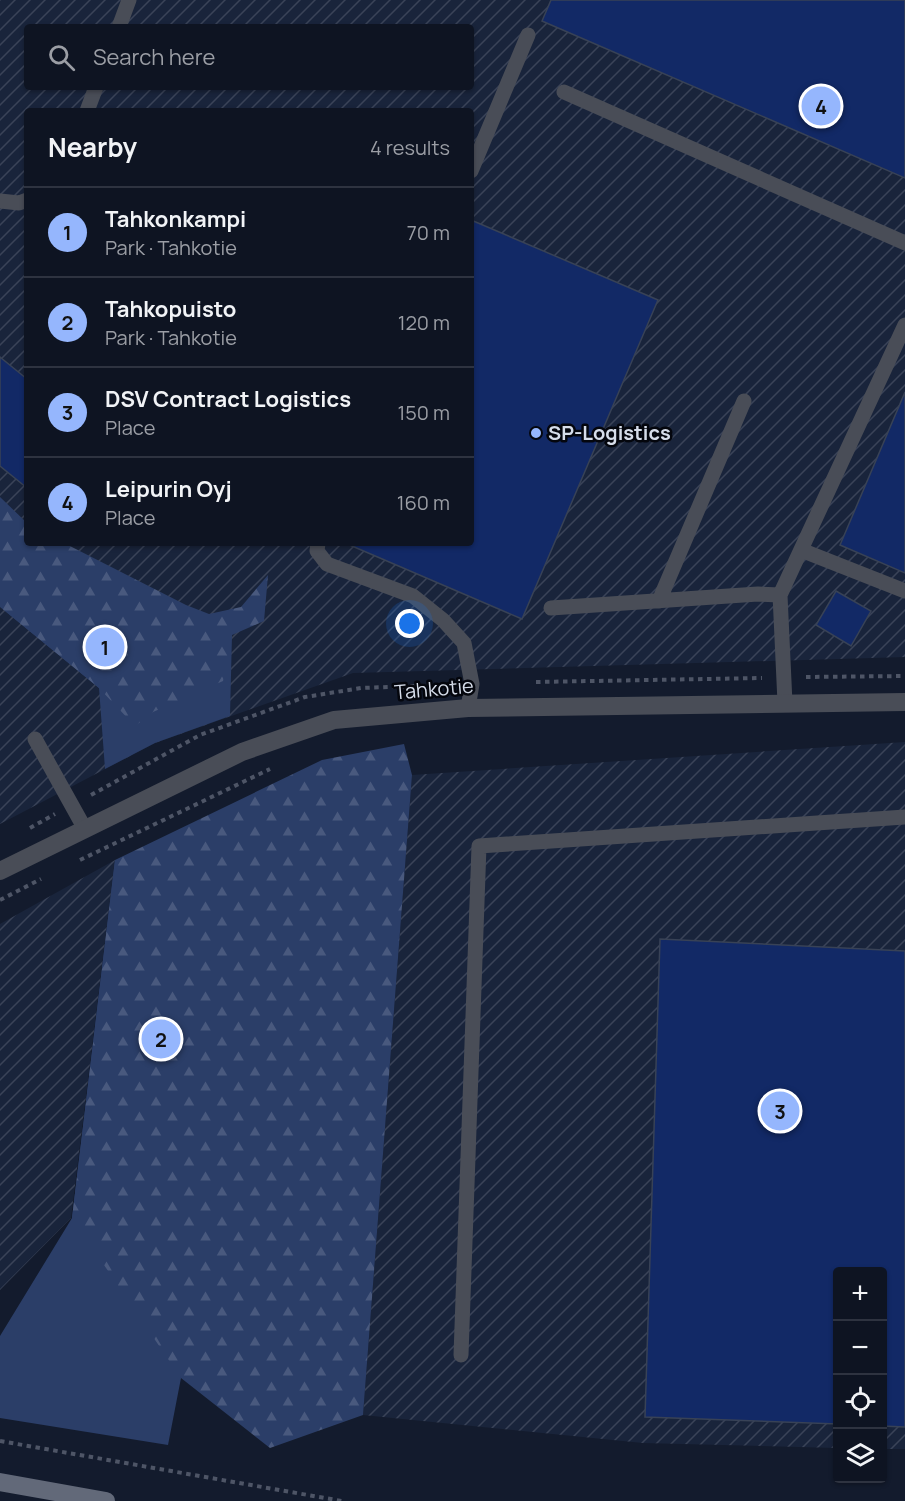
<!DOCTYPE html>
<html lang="en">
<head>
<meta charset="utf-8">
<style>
	:root { --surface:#0e1422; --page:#171d2a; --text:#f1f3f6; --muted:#9b9ea5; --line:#2e3340; --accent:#95b6fd }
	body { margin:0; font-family:Manrope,sans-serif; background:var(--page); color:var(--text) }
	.controls { position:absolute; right:18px; bottom:18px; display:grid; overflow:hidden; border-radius:6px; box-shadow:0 2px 4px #0004 }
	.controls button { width:54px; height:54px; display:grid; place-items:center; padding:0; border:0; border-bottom:2px solid var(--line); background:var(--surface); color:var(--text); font:30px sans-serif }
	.you { position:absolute; left:410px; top:624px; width:21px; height:21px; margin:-15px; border:4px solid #fff; border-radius:50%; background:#1a73e8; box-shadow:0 0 0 9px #1a73e833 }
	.badge { display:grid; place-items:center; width:39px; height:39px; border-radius:50%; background:var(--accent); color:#111; font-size:20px; font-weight:700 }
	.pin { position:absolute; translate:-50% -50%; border:3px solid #fff; box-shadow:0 2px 6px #0006 }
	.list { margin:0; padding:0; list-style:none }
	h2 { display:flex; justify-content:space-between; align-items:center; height:78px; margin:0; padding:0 24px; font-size:26px }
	h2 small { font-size:20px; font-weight:400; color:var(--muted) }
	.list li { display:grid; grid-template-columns:39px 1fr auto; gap:18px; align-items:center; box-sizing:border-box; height:90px; padding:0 24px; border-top:2px solid var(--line) }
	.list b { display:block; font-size:22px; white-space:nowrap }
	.list p { margin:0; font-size:20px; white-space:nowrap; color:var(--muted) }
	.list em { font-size:20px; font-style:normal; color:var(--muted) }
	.icon { flex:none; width:33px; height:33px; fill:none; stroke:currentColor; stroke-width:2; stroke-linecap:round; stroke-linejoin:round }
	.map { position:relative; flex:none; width:905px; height:1501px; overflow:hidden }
	.search { position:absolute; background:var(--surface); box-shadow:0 2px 4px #0004; left:24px; top:24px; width:450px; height:66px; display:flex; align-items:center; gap:15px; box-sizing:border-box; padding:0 21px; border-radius:6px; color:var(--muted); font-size:22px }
	.panel { position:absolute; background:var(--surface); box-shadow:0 2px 4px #0004; left:24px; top:108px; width:450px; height:438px; border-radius:6px }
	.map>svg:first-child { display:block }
</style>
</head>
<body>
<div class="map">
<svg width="905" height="1501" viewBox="0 0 905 1501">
	<defs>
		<pattern id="industrial-furrows" width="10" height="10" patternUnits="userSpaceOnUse" patternTransform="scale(1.5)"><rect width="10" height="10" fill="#19243b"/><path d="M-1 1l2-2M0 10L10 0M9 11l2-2" fill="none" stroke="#3a4358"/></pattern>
		<pattern id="forest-firs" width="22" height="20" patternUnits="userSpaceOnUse" patternTransform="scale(1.5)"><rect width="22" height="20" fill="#2b3e68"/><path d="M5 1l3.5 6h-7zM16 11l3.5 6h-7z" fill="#49597e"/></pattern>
	</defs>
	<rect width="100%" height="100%" fill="#131b2d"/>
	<path fill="url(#industrial-furrows)" fill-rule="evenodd" d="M0,0h905v657l-552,16 -198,70 -155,81zM27,27h444v60h-444zM27,111h444v432h-444z
		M905,742v707h-22l-1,-177h-44l-1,176 -194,-5 -280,-28 49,-640z
		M115,860l-44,358 -71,72v-366z"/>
	<path fill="#2b3e68" d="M41,554l191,81 -2,81 -75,27 -50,26 -6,-81 -95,-78z
		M115,860l66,518 -13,67 -168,-27v-82l72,-118z"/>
	<path fill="url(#forest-firs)" d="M0,497l27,26v20h37l122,62 23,9 32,-7 27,-32 -4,46 -32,14 -9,46 -70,31 -18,14 -36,-38 -99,-81z
		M404,744l8,31 -49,640 -93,33 -89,-70 -109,-160 43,-358 207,-100z"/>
	<path fill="#122966" stroke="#384256" stroke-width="1.5" d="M551,0h354v178l-363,-157z
		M471,220l187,80 -136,319 -177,-76h126z
		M0,357l27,22v109l-27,-22z
		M905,392v181l-65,-28z
		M836,591l35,20 -20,35 -35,-21z
		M660,939l245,12v476l-23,-1v-154h-44v152l-193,-7z"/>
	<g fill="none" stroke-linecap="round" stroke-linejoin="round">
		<path stroke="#4e5566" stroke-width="4" stroke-dasharray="4.5 4.5" stroke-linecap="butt" d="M806,677l99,-1
			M536,682l226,-4
			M91,795l109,-60 105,-38 56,-9 83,-3
			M30,828l25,-14
			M80,860l190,-91
			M0,900l41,-21
			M0,1441l342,60"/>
		<path stroke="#494d57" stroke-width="15" d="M119,27l10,-27
			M564,92l341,151
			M87,111l9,-24
			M471,171l57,-136
			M0,201l19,2 8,-3
			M318,543l-1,8 10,13 86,32 30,24 21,23 8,41 -4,24
			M801,550l104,41
			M659,601l85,-200
			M551,608l207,-14 22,1
			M785,703l-5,-108 125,-270
			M35,739l50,90
			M461,1355l18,-509 426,-29"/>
		<path stroke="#494d57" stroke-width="18" d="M0,871l242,-119 92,-32 134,-12 437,-6"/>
		<path stroke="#626979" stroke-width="18" d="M0,1482l106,19"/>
	</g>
	<circle fill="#95b6fd" stroke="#04060d" stroke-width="2" cx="536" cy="433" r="6"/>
	<g text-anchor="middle" stroke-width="5" stroke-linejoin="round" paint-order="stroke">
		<g font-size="20" font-weight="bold" fill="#d6ddea" stroke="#04060d" text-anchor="start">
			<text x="548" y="440">SP-Logistics</text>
		</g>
		<g font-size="20" fill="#d6ddea" stroke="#04060d">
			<text transform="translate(434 689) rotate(-5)" y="7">Tahkotie</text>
		</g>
	</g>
</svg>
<div class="controls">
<button>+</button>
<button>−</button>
<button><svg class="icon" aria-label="locate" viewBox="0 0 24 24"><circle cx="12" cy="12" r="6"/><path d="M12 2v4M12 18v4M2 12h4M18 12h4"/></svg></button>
<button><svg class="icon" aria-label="layers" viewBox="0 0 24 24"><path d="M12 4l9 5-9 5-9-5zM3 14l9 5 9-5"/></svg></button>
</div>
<div class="you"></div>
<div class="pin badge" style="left:105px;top:647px">1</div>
<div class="pin badge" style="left:161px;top:1039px">2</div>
<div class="pin badge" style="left:780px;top:1111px">3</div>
<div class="pin badge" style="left:821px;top:106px">4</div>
<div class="search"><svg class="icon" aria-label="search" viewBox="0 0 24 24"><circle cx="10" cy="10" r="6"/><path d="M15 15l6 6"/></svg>Search here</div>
<section class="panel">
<h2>Nearby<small>4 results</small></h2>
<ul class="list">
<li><span class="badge">1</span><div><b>Tahkonkampi</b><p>Park · Tahkotie</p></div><em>70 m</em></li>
<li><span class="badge">2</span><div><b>Tahkopuisto</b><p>Park · Tahkotie</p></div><em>120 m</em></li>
<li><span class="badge">3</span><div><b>DSV Contract Logistics</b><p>Place</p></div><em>150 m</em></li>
<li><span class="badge">4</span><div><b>Leipurin Oyj</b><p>Place</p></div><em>160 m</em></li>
</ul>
</section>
</div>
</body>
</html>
